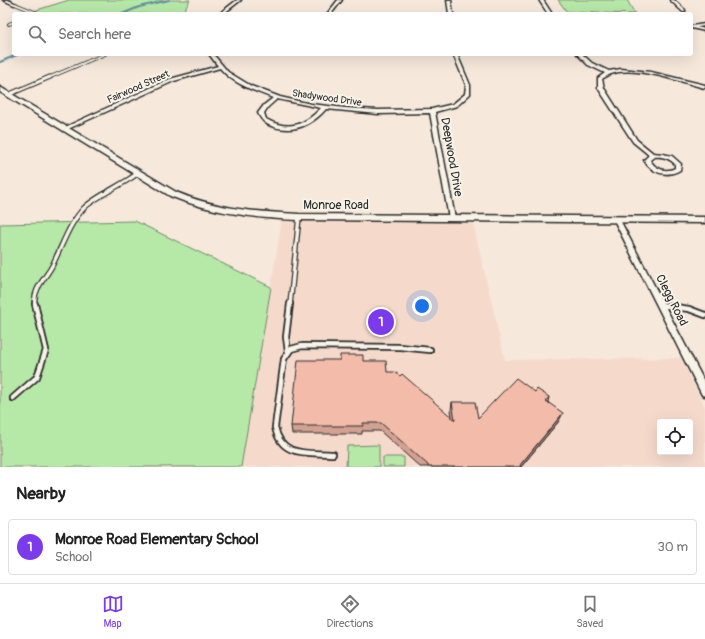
<!DOCTYPE html>
<html lang="en">
<head>
<meta charset="utf-8">
<style>
	:root { --surface:#fff; --page:#f2f2f2; --text:#222; --muted:#767676; --line:#e0e0e0; --accent:#7c3aed }
	body { margin:0; font-family:Pangolin,sans-serif; background:var(--page); color:var(--text) }
	.controls { position:absolute; right:12px; bottom:12px; display:grid; overflow:hidden; border-radius:4px; box-shadow:0 4px 16px #0002 }
	.controls button { width:36px; height:36px; display:grid; place-items:center; padding:0; border:0; border-bottom:1px solid var(--line); background:var(--surface); color:var(--text); font:20px sans-serif }
	.you { position:absolute; left:422px; top:306px; width:14px; height:14px; margin:-10px; border:3px solid #fff; border-radius:50%; background:#1a73e8; box-shadow:0 0 0 6px #1a73e833 }
	.badge { display:grid; place-items:center; width:26px; height:26px; border-radius:50%; background:var(--accent); color:#fff; font-size:13px; font-weight:700 }
	.pin { position:absolute; translate:-50% -50%; border:2px solid #fff; box-shadow:0 1px 4px #0006 }
	.list { margin:0; padding:0; list-style:none }
	h2 { display:flex; justify-content:space-between; align-items:center; height:52px; margin:0; padding:0 16px; font-size:17px }
	h2 small { font-size:13px; font-weight:400; color:var(--muted) }
	.list li { display:grid; grid-template-columns:26px 1fr auto; gap:12px; align-items:center; box-sizing:border-box; height:56px; margin:0 8px 8px; padding:0 8px; border:1px solid var(--line); border-radius:4px }
	.list b { display:block; font-size:15px; white-space:nowrap }
	.list p { margin:0; font-size:13px; white-space:nowrap; color:var(--muted) }
	.list em { font-size:13px; font-style:normal; color:var(--muted) }
	.icon { flex:none; width:22px; height:22px; fill:none; stroke:currentColor; stroke-width:2; stroke-linecap:round; stroke-linejoin:round }
	.map { position:relative; flex:none; width:705px; height:467px; overflow:hidden }
	.search { position:absolute; background:var(--surface); box-shadow:0 4px 16px #0002; left:12px; right:12px; top:12px; height:44px; display:flex; align-items:center; gap:10px; box-sizing:border-box; padding:0 14px; border-radius:4px; color:var(--muted); font-size:15px }
	.sheet { height:116px; background:var(--surface) }
	nav { display:flex; justify-content:space-around; align-items:center; box-sizing:border-box; height:56px; border-top:1px solid var(--line); background:var(--surface); font-size:11px; color:var(--muted) }
	nav a { display:grid; justify-items:center; gap:2px }
	nav .on { color:var(--accent) }
	.map>svg:first-child { display:block }
</style>
</head>
<body>
<div class="map">
<svg width="705" height="467" viewBox="0 0 705 467">
	<rect width="100%" height="100%" fill="#f6e8db"/>
	<filter id="ink" filterUnits="userSpaceOnUse"><feTurbulence type="fractalNoise" baseFrequency=".025" numOctaves="2"/><feDisplacementMap in="SourceGraphic" scale="8" xChannelSelector="R" yChannelSelector="G"/><feConvolveMatrix kernelMatrix="1 2 1 2 8 2 1 2 1" color-interpolation-filters="sRGB"/></filter>
	<g filter="url(#ink)">
		<path fill="#f5dacc" fill-rule="evenodd" d="M282,220l191,3 32,137 176,-2 24,49v60h-464zM660,422h30v30h-30z"/>
		<path fill="#b6e8a8" stroke="#708a6a" d="M69,0h121l-8,14h-158z
			M558,0h69l8,14 -68,-2z
			M135,221l136,66 -30,180h-241v-243z
			M379,445v22h-33l1,-21z
			M383,457h21v10h-21z"/>
		<g fill="none" stroke-linecap="round" stroke-linejoin="round">
			<path stroke="#62909a" stroke-width="2" d="M122,14l17,-7 30,-7
				M0,62l19,-8"/>
			<g stroke="#2b2b2b" stroke-width="4">
				<path id="service-far3" d="M15,4l22,9 -2,1
					M9,24l5,-2
					M48,78l57,-24"/>
			</g>
			<g stroke="#2b2b2b" stroke-width="5.5">
				<path id="service-far2" d="M10,94l40,-17
					M132,177l7,-4"/>
			</g>
			<g stroke="#2b2b2b" stroke-width="6">
				<path id="service-far1" d="M35,305c-3,-16 12,-28 18,-41 10,-20 16,-40 31,-56 10,-10 37,-23 50,-32
					M290,305l9,-88"/>
			</g>
			<g stroke="#2b2b2b" stroke-width="8">
				<path id="service" d="M661,305l28,4 16,6
					M288,352l-2,-15 4,-33
					M13,398l24,-21 9,-27 -11,-46
					M333,454c-25,-2 -52,4 -58,-27l9,-68 7,-10 11,-3 98,1 30,3"/>
			</g>
			<g stroke="#2b2b2b" stroke-width="3">
				<path id="minor" d="M3,0h5l9,4 -3,1z
					M237,0h4l-18,14h-4z
					M338,0h4l-11,14h-4z
					M447,0h4l2,14h-4z
					M539,0h4l9,14h-4z
					M670,0h4l11,10v2h-2z
					M705,24v2l-8,1 8,2v2l-14,-3v-2z
					M209,54h4l15,18 23,14 29,11 31,7 34,4 33,2 54,-1 21,-5 12,-10 1,-9 -13,-31h4l13,31v9l-13,12 -22,6 20,106 -1,2h-4l-1,-2 -19,-105 -52,1 -52,-5c-14,16 -31,24 -52,18 -9,-3 -12,-6 -16,-14l6,-8 9,-7c-18,-7 -40,-14 -53,-30l-46,13 -106,48 -2,1 -3,-2 107,-49 48,-13zM277,99l44,9c-17,18 -33,23 -55,11l-2,-6 4,-6z
					M577,54h5l10,9 17,8 12,-2 30,3 54,13v3c-24,-6 -71,-23 -94,-14 -3,1 -6,3 -9,5l2,9 33,52 16,13 10,1 9,2 9,8 -1,6c-13,8 -29,3 -36,-10l5,-5 -16,-13 -35,-54v-10l7,-5 -17,-8zM654,157c8,-1 15,1 21,7v4c-9,5 -20,1 -25,-8z
					M615,218h2l3,2 85,163v13l-3,-1 -88,-175z"/>
			</g>
			<g stroke="#2b2b2b" stroke-width="3">
				<path id="tertiary" d="M0,87l176,105c40,17 80,20 123,22l406,3v6l-406,-3c-45,-2 -87,-7 -129,-24l-170,-104z"/>
			</g>
			<use href="#service-far3" stroke="#f7f3e8" stroke-width="2"/>
			<use href="#service-far2" stroke="#f7f3e8" stroke-width="3"/>
			<use href="#service-far1" stroke="#f7f3e8" stroke-width="3.5"/>
			<use href="#service" stroke="#f7f3e8" stroke-width="4.5"/>
			<use href="#minor" fill="#f7f3e8" fill-rule="evenodd"/>
			<use href="#tertiary" fill="#f7f3e8" fill-rule="evenodd"/>
		</g>
		<path fill="#d1a191" stroke="#2b2b2b" d="M363,361l24,11 65,46 -1,-8 1,-8 26,16 57,-26 14,5 -1,5 11,19 -38,46h-101l-40,-36h-18v3h-70l-1,-8z"/>
		<path fill="#aa8376" stroke="#2b2b2b" d="M563,413l-4,8 -38,46h-2l1,-2z"/>
		<path fill="#f3bba9" stroke="#2b2b2b" d="M340,355h23v6h23l1,11h8l5,4 2,-2 53,46 -3,-18h23l3,16 38,-40 19,14 2,-3 12,8 -3,4 17,12 -43,52 1,2h-93v-2l-47,-42h-18v3h-72l7,-66h42z"/>
	</g>
	<g text-anchor="middle" stroke-width="4" stroke-linejoin="round" paint-order="stroke">
		<g font-size="10" fill="#2b2b2b" stroke="#f7f3e8">
			<text transform="translate(138 86) rotate(-24)" y="4">Fairwood Street</text>
			<text transform="translate(327 97) rotate(8)" y="4">Shadywood Drive</text>
		</g>
		<g font-size="12" fill="#2b2b2b" stroke="#f7f3e8">
			<text transform="translate(452 157) rotate(80)" y="4">Deepwood Drive</text>
			<text x="336" y="209">Monroe Road</text>
			<text transform="translate(672 300) rotate(63)" y="4">Clegg Road</text>
		</g>
	</g>
</svg>
<div class="controls">
<button><svg class="icon" aria-label="locate" viewBox="0 0 24 24"><circle cx="12" cy="12" r="6"/><path d="M12 2v4M12 18v4M2 12h4M18 12h4"/></svg></button>
</div>
<div class="you"></div>
<div class="pin badge" style="left:381px;top:322px">1</div>
<div class="search"><svg class="icon" aria-label="search" viewBox="0 0 24 24"><circle cx="10" cy="10" r="6"/><path d="M15 15l6 6"/></svg>Search here</div>
</div>
<section class="sheet">
<h2>Nearby<small></small></h2>
<ul class="list">
<li><span class="badge">1</span><div><b>Monroe Road Elementary School</b><p>School</p></div><em>30 m</em></li>
</ul>
</section>
<nav>
<a class="on"><svg class="icon" aria-label="map" viewBox="0 0 24 24"><path d="M3 6l6-2 6 2 6-2v14l-6 2-6-2-6 2zM9 4v14M15 6v14"/></svg>Map</a>
<a><svg class="icon" aria-label="directions" viewBox="0 0 24 24"><path d="M12 3l9 9-9 9-9-9zM9 14v-3h6M13 9l2 2-2 2"/></svg>Directions</a>
<a><svg class="icon" aria-label="saved" viewBox="0 0 24 24"><path d="M7 4h10v16l-5-4-5 4z"/></svg>Saved</a>
</nav>
</body>
</html>
